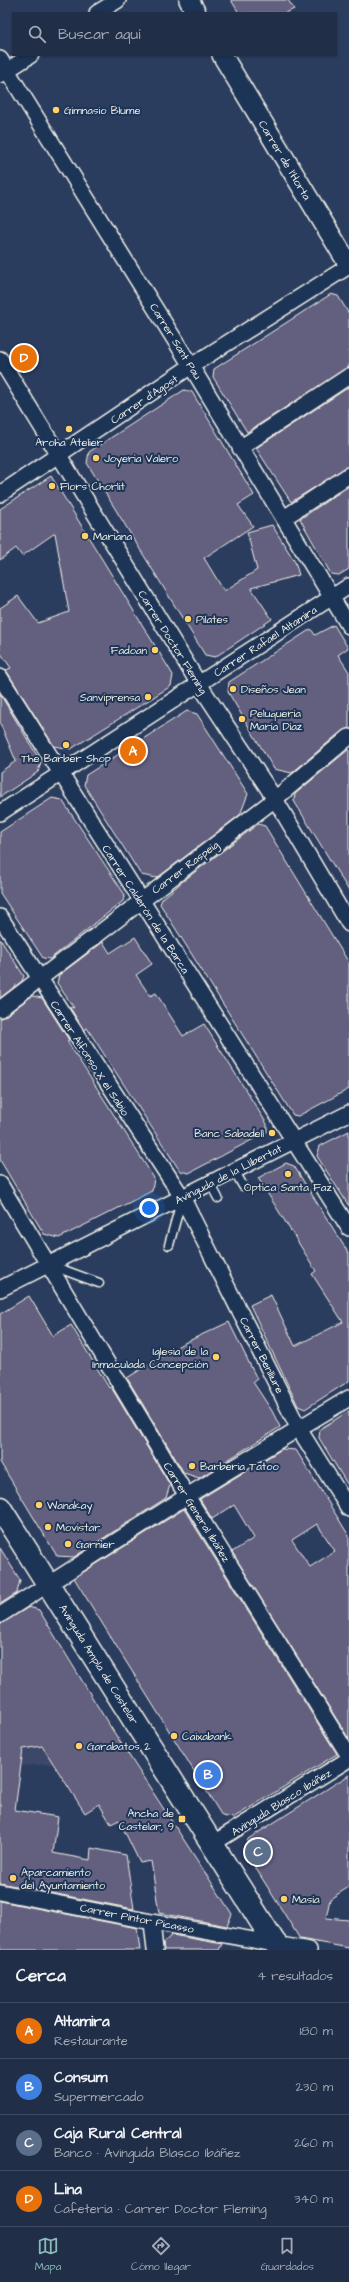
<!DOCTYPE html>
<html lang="es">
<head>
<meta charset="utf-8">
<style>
	:root { --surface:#202e47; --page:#28364e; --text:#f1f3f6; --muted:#a2a8b4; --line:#3d4a60; --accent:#8bbbb9 }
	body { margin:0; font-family:"Architects Daughter",sans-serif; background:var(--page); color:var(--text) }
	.you { position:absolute; left:149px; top:1208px; width:14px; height:14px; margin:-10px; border:3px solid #fff; border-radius:50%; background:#1a73e8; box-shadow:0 0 0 6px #1a73e833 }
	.badge { display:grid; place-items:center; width:26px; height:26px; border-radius:50%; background:var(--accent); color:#fff; font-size:13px; font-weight:700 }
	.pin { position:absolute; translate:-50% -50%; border:2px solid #fff; box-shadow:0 1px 4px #0006 }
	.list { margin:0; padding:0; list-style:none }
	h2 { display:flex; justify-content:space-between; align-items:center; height:52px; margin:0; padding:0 16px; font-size:17px }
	h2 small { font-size:13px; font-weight:400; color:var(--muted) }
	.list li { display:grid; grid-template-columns:26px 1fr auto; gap:12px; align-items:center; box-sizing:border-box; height:56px; padding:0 16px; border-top:1px solid var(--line) }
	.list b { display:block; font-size:15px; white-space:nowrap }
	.list p { margin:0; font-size:13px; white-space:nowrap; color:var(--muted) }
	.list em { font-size:13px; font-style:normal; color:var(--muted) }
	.icon { flex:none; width:22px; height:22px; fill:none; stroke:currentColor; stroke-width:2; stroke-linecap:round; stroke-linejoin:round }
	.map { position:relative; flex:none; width:349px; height:1950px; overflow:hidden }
	.search { position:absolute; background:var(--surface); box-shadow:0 1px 3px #0004; left:12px; right:12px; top:12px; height:44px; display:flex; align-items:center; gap:10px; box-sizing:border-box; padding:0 14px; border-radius:0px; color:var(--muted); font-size:15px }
	.sheet { height:276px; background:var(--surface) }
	nav { display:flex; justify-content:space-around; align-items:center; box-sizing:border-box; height:56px; border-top:1px solid var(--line); background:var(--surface); font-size:11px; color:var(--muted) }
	nav a { display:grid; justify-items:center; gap:2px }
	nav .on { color:var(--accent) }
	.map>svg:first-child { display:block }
</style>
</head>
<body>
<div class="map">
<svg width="349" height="1950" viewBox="0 0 349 1950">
	<rect width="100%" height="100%" fill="#2b3d5f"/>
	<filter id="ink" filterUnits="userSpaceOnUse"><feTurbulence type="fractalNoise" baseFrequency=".025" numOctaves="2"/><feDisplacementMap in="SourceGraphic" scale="8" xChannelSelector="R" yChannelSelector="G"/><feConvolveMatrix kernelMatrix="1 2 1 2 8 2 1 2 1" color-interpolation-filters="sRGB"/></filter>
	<g filter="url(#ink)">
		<path fill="#3c4769" d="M106,1720l15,22 -30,19 -69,5 1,-17z"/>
		<path fill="#625f7f" stroke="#f4f1e8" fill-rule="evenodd" d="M231,0h57l6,9 -8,4h-47z
			M331,294l7,2 11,18v53l-102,65 -34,-55 1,-8z
			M349,387v79l-58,36 -35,-54z
			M184,390l8,2 62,103 -16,10 15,21 -49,32 20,33 33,-21 -10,-38 25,-7 23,37 4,13 -48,13 21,31 -57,38 -10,-2 -118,-192 2,-11z
			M51,476l122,199 -2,11 -100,63 -17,-3 -48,-76 5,-2 -11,-16v-44l18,-12 20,27 31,-11 -14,-79 -33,23 -6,-8 -16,12v-51z
			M349,486v83l-10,6 -8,-1 -31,-55z
			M334,625l14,23 -10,7 11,17v56l-6,2 -51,43 -18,-4 -46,-77 1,-10 82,-53 4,6z
			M0,694l41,68 -3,10 -38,25v-25l16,-11 -16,-38z
			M187,711l10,3 51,80 -8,21 -83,63 -16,-3 -57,-90 2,-10z
			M349,749v142l-55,-90 1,-7z
			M52,798l10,2 63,95 -2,6 -73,58 -7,-1 -43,-65v-61z
			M258,824l7,2 84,137v126l-51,27 -5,-1 -133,-211 2,-5 21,-18z
			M135,937l17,27 -16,11 14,21 6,-3 27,43 21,-12 63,100v8l-78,41 -9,-2 -93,-143 -3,2 -15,-24 5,2 -17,-25 2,-8 44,-33 7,11z
			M0,939l24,37 -2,5 -22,17z
			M32,996l10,2 27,42 -2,1 87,137 -2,13 -93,47 -15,-4 -44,-74v-142l5,-2z
			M349,1131v75l-32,-50 3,-10z
			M286,1163l8,3 55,88v127l-44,28 -7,-3 -48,-101 21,-10 24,51 48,-24 -31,-48 4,-3 -58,-93z
			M29,1296l24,40 18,-11 38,63 2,-1 59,98 -4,13 -92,59 -17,-1 -57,-94v-148z
			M229,1322l28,57 -4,3 19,29 8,16 -81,51 -15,-5 -57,-95 53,-33z
			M349,1411v76l-30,-49 1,-9z
			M282,1449l14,1 53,86v203l-117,-187 22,-14 -20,-33 -22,14 -12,-20zM317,1524l18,27 -25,16 -18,-27z
			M184,1509l153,245 -104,64 -11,-2 -148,-238z
			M0,1548l20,32 -3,13 -17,11z
			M29,1607l10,3 67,110 126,194 -5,12 -68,-13 -8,-52 -11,2 -21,-43 -8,4 -12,-20 -14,9 -43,-67 -19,3 -8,61 43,7 -5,36 37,7 1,-12 35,7 8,54 -134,-26v-259z
			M349,1775v112l-19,12 -4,19 23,2v28l-49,-9 -55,-88 3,-12z
			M0,1901l137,27 3,22h-140z
			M172,1935l50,9 -3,6h-55l-1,-7z"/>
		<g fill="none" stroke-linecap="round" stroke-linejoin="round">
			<g stroke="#f4f1e8" stroke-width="11">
				<path id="service" d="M234,1170l9,16
					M210,1183l8,15
					M169,1245l13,-47
					M50,1265l49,18"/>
			</g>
			<g stroke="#f4f1e8" stroke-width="18">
				<path id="minor" d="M97,13l21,-13
					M0,59l191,307 158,260
					M0,75l31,-20
					M0,359l199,325 76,115 74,125
					M240,448l109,-72
					M0,494l191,-128 158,-100
					M284,518l65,-43
					M0,677l349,551
					M0,813l349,-227
					M0,917l182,280 117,232 50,80
					M0,1009l275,-210 74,-62
					M0,1184l187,312 162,260
					M0,1289l349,-176
					M0,1615l187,-119 162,-98
					M212,1844l137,-85
					M0,1892l152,30 157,28
					M152,1922l3,28"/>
			</g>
			<g stroke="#f4f1e8" stroke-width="22">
				<path id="tertiary" d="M189,0l7,13
					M222,55l127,210"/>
			</g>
			<g stroke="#f4f1e8" stroke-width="25">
				<path id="secondary" d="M0,1508l274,434 7,8"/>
			</g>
			<use href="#service" stroke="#1d3557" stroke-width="8"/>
			<use href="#minor" stroke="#1d3557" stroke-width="15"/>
			<use href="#tertiary" stroke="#1d3557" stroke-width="19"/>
			<use href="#secondary" stroke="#1d3557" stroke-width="22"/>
		</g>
	</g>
	<g fill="#ffd166" stroke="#1d3557" stroke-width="1.5">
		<circle cx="56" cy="110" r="4"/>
		<circle cx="69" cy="429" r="4"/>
		<circle cx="96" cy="458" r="4"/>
		<circle cx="52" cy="486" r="4"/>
		<circle cx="85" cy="536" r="4"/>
		<circle cx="188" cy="619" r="4"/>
		<circle cx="155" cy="650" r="4"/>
		<circle cx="233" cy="689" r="4"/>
		<circle cx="148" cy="697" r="4"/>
		<circle cx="242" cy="719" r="4"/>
		<circle cx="66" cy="745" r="4"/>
		<circle cx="272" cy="1133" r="4"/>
		<circle cx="288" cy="1174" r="4"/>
		<circle cx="216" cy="1357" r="4"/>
		<circle cx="192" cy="1466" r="4"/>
		<circle cx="39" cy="1505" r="4"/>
		<circle cx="48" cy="1527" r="4"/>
		<circle cx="68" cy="1544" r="4"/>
		<circle cx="174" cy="1736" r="4"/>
		<circle cx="79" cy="1746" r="4"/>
		<rect x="178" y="1815" width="8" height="8" rx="2"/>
		<circle cx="13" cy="1878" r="4"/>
		<circle cx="284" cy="1899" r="4"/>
	</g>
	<g text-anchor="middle" stroke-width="4" stroke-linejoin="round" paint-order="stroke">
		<g font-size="11" fill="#f4f1e8" stroke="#1d3557" text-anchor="start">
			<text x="64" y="114">Gimnasio Blume</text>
			<text x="69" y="446" text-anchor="middle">Aroha Atelier</text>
			<text x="104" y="462">Joyeria Valero</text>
			<text x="60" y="490">Flors Chorlit</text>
			<text x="93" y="540">Mariana</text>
			<text x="196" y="623">Pilates</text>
			<text x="147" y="654" text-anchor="end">Fadoan</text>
			<text x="241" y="693">Diseños Jean</text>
			<text x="140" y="701" text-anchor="end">Sanviprensa</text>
			<text x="250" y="717">Peluquería<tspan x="250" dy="13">María Díaz</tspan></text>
			<text x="66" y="762" text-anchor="middle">The Barber Shop</text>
			<text x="264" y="1137" text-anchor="end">Banc Sabadell</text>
			<text x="288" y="1191" text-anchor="middle">Óptica Santa Faz</text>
			<text x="208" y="1355" text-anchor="end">Iglesia de la<tspan x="208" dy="13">Inmaculada Concepción</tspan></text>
			<text x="200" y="1470">Barberia Tatoo</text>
			<text x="47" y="1509">Wanakay</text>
			<text x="56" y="1531">Movistar</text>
			<text x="76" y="1548">Garnier</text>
			<text x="182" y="1740">Caixabank</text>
			<text x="87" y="1750">Garabatos 2</text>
			<text x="174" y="1817" text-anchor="end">Ancha de<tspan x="174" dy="13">Castelar, 9</tspan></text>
			<text x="21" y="1876">Aparcamiento<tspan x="21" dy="13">del Ayuntamiento</tspan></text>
			<text x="292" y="1903">Masía</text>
		</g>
		<g font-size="11" fill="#f4f1e8" stroke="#1d3557">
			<text transform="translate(285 160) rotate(59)" y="4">Carrer de l'Horta</text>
			<text transform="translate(176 341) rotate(58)" y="4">Carrer Sant Pau</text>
			<text transform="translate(144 399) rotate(-34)" y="4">Carrer d'Agost</text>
			<text transform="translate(265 641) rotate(-33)" y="4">Carrer Rafael Altamira</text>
			<text transform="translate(173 642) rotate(58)" y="4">Carrer Doctor Fleming</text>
			<text transform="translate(185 867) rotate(-37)" y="4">Carrer Raspeig</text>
			<text transform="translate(146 909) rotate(57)" y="4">Carrer Calderón de la Barca</text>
			<text transform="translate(90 1058) rotate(57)" y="4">Carrer Alfonso X el Sabio</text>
			<text transform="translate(228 1174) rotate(-27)" y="4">Avinguda de la Llibertat</text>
			<text transform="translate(262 1355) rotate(63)" y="4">Carrer Benlliure</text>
			<text transform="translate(197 1512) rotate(58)" y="4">Carrer General Ibáñez</text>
			<text transform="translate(99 1664) rotate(58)" y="4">Avinguda Ampla de Castelar</text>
			<text transform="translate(281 1802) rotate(-32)" y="4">Avinguda Blasco Ibáñez</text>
			<text transform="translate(137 1918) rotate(11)" y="4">Carrer Pintor Picasso</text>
		</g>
	</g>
</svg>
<div class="you"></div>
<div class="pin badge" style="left:133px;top:751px;background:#e8710a">A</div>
<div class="pin badge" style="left:208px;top:1775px;background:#3f7fe0">B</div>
<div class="pin badge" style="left:258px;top:1852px;background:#5c6f8a">C</div>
<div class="pin badge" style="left:24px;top:358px;background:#e8710a">D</div>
<div class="search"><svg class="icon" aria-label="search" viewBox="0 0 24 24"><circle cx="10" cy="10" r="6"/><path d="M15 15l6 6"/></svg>Buscar aquí</div>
</div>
<section class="sheet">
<h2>Cerca<small>4 resultados</small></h2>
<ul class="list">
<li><span class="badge" style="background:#e8710a">A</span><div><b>Altamira</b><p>Restaurante</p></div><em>180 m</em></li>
<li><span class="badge" style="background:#3f7fe0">B</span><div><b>Consum</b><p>Supermercado</p></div><em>230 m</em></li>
<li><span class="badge" style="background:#5c6f8a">C</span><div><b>Caja Rural Central</b><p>Banco · Avinguda Blasco Ibáñez</p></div><em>260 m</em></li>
<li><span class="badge" style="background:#e8710a">D</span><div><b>Lina</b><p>Cafetería · Carrer Doctor Fleming</p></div><em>340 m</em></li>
</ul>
</section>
<nav>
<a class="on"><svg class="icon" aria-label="map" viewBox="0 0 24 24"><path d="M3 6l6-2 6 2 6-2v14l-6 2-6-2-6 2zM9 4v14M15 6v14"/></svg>Mapa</a>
<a><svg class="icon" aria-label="directions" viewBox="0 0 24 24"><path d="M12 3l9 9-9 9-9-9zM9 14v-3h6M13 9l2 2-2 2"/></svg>Cómo llegar</a>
<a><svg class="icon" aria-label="saved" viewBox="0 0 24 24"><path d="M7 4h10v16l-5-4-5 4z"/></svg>Guardados</a>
</nav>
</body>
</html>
